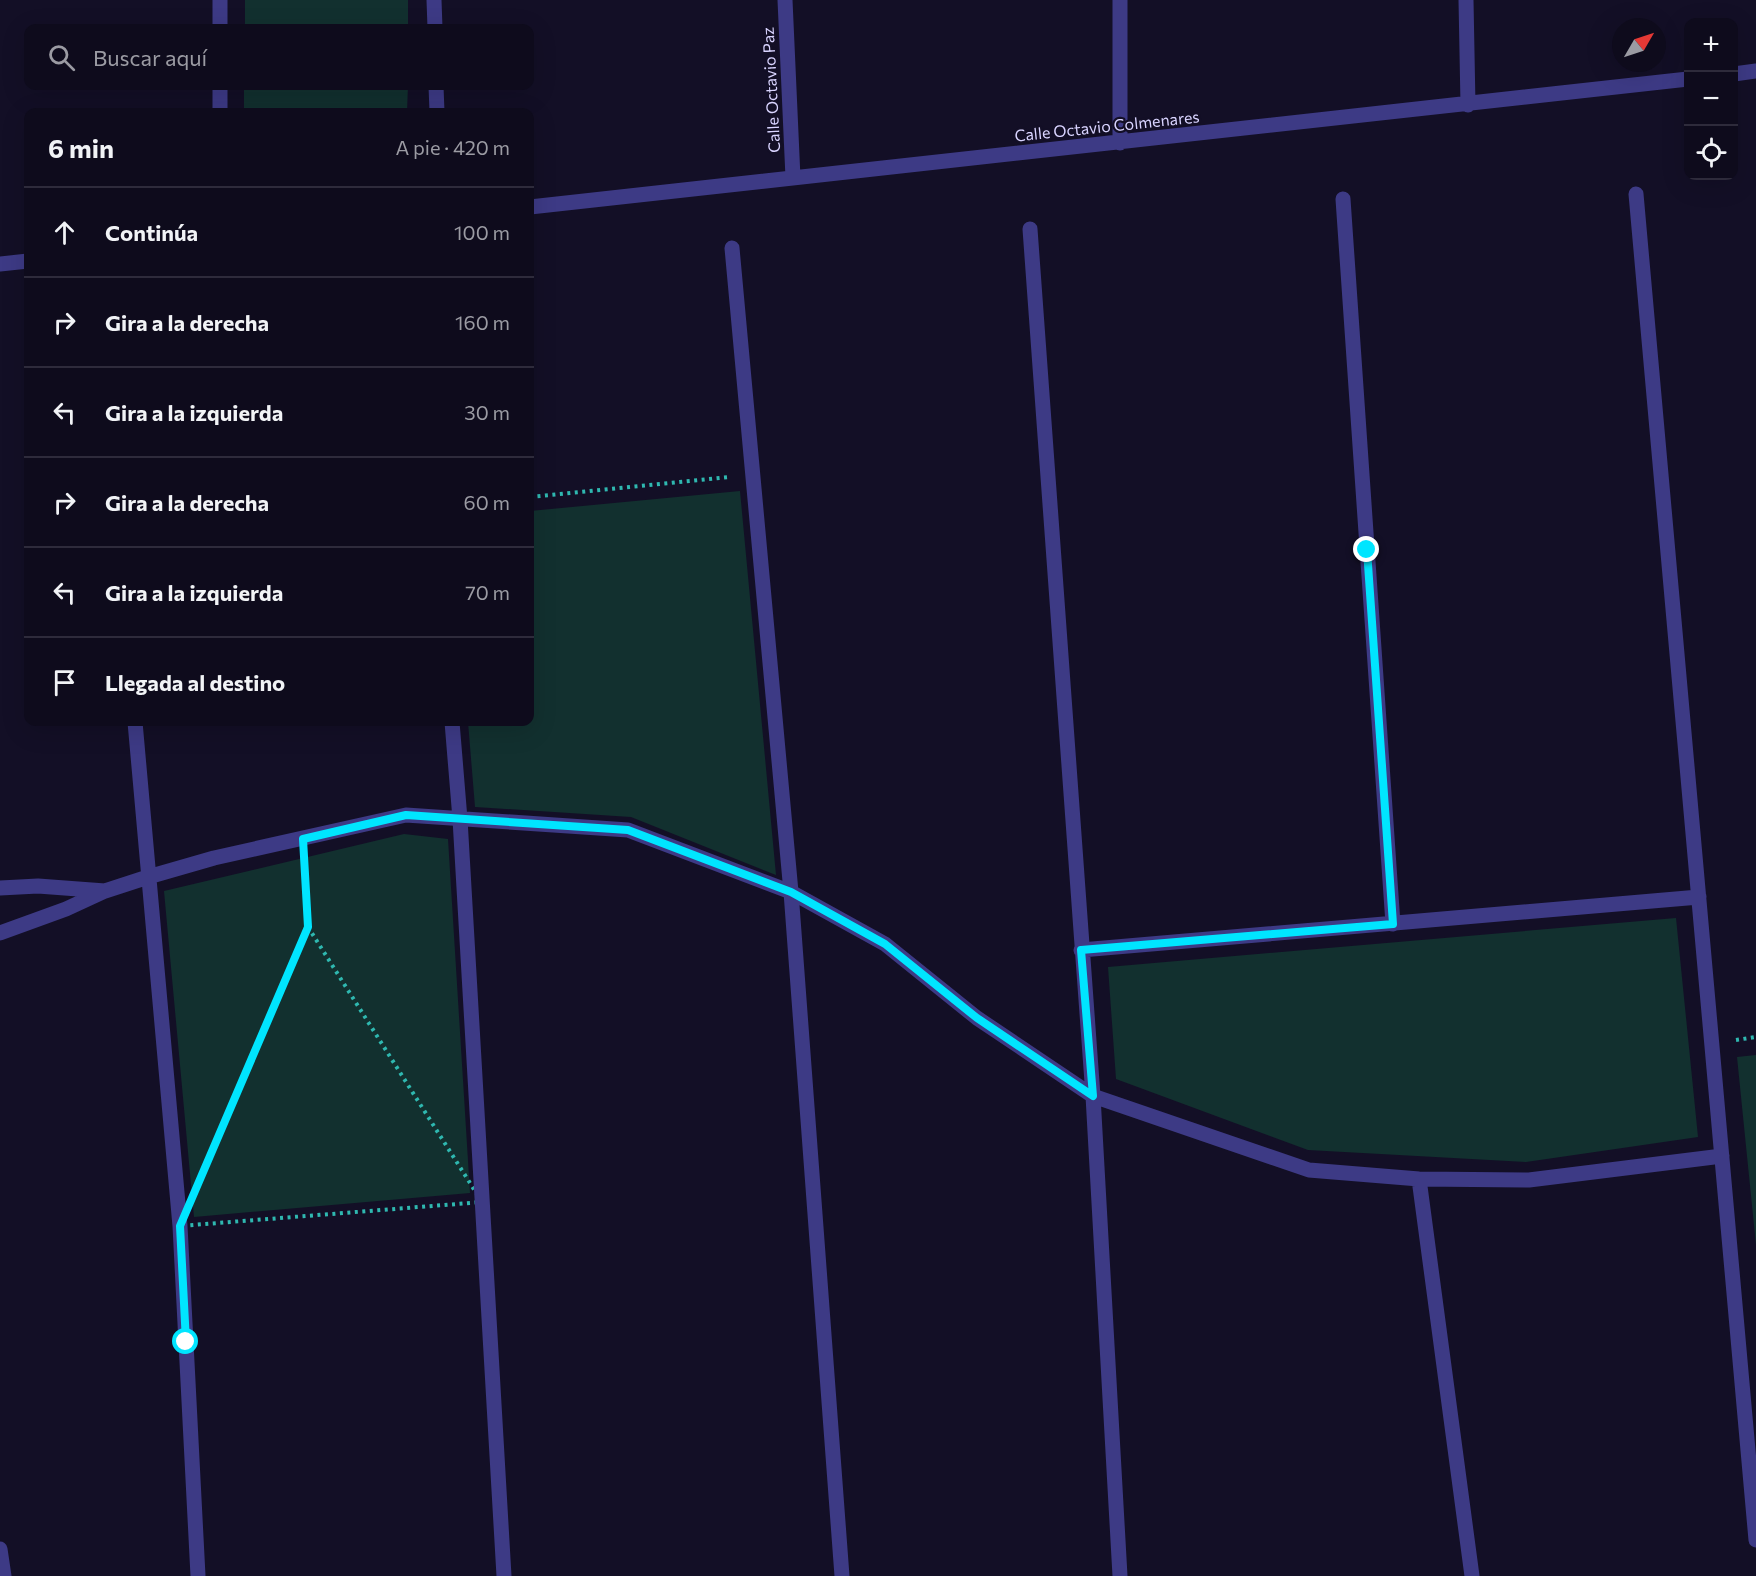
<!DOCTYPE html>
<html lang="es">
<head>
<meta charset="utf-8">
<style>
	:root { --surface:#0e0b1c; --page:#171425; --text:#f1f3f6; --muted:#9b9ba3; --line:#2e2b3b }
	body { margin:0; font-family:Commissioner,sans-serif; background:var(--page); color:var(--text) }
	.controls { position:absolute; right:18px; top:18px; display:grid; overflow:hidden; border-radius:12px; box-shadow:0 6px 24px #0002 }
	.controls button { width:54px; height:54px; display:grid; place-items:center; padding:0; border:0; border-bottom:2px solid var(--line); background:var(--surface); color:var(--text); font:30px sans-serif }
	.compass { position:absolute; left:1612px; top:18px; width:54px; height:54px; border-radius:50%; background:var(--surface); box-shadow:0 6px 24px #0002; rotate:51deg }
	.stop { position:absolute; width:18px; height:18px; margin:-14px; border:4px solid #00e5ff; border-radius:50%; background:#fff }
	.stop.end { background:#00e5ff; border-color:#fff; box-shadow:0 2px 6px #0008 }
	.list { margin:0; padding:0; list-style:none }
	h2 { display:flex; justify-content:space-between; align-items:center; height:78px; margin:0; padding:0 24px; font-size:26px }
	h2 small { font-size:20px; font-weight:400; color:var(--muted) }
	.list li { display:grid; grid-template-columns:39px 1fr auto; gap:18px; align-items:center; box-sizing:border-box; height:90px; padding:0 24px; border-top:2px solid var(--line) }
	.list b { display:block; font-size:22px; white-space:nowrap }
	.list em { font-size:20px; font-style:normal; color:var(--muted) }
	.icon { flex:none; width:33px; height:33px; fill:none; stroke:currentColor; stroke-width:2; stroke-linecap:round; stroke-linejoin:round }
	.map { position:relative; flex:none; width:1756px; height:1576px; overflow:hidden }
	.search { position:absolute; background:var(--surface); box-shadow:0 6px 24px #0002; left:24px; top:24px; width:510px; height:66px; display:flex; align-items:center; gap:15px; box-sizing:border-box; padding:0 21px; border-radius:12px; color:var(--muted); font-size:22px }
	.panel { position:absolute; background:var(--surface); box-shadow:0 6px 24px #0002; left:24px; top:108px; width:510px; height:618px; border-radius:12px }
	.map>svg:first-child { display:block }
</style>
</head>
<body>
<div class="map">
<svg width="1756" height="1576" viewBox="0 0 1756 1576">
	<rect width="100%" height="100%" fill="#130f26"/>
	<path fill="#12302f" d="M245,0h163v28h-163z
		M244,86h164l-1,26h-163z
		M740,491l36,384 -145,-58 -156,-10 -7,-85h62v-211z
		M404,834l44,5 22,354 -276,24 -30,-326z
		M1676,918l22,219 -172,25 -218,-12 -192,-71 -8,-112z
		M1756,1055v190l-19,-188z"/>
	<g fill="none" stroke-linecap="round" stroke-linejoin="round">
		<path stroke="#2fb8b0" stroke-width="4" stroke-dasharray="3 4.5" stroke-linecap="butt" d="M530,497l199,-20
			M305,863l3,64
			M308,927l174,275 -302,24z
			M1736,1040l20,-3"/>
		<path stroke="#3d3a85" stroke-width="15" d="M434,0l1,28
			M785,0l8,178
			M1466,0l2,105
			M220,28v-28
			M1734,74l22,-3
			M436,86l1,26
			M220,112v-26
			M1120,143v-143
			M1636,194l120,1346
			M1343,199l50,725
			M530,207l1158,-128
			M1030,229l63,867 27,480
			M732,248l59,644 51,684
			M0,264l28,-3
			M135,722l45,504 18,350
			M452,722l8,97 44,757
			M0,888l38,-2 67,5
			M0,933l66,-24 39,-18 43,-14 66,-19 192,-43 222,15 163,62 94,52 92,74 116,78 216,74 110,9 110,1 193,-24
			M1081,950l618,-53
			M1419,1179l53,397
			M0,1549l4,27"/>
	</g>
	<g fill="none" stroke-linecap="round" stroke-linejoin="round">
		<path stroke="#00e5ff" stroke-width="8" d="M186,1342l-6,-116 128,-299 -5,-88 103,-24 222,15 163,62 94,52 92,74 116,78 -12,-146 312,-26 -26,-374"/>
	</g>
	<g text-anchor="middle" stroke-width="4.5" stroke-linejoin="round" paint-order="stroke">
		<g font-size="16" fill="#d9d4ff" stroke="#130f26">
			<text transform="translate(771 90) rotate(-93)" y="6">Calle Octavio Paz</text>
			<text transform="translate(1107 126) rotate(-6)" y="6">Calle Octavio Colmenares</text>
		</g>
	</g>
</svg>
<div class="controls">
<button>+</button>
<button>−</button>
<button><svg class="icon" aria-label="locate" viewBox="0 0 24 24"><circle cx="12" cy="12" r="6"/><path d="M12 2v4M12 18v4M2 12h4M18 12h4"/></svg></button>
</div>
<svg class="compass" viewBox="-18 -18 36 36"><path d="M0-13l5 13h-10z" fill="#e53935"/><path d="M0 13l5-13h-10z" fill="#9b9ba3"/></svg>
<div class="stop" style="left:186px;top:1342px"></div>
<div class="stop end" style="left:1367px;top:550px"></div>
<div class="search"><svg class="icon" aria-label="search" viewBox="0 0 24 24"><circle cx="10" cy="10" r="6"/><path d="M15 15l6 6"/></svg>Buscar aquí</div>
<section class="panel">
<h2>6 min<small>A pie · 420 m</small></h2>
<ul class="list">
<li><svg class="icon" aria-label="ahead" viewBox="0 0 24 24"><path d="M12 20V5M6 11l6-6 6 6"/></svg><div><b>Continúa</b></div><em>100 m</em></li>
<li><svg class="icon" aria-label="right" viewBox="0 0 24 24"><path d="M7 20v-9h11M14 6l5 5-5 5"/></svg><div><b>Gira a la derecha</b></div><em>160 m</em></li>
<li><svg class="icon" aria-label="left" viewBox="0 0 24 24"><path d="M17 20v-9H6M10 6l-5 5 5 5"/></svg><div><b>Gira a la izquierda</b></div><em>30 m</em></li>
<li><svg class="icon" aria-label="right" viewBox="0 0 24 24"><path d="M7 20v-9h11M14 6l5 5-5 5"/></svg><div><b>Gira a la derecha</b></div><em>60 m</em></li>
<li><svg class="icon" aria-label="left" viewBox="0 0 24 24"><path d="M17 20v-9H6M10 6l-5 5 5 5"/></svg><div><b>Gira a la izquierda</b></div><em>70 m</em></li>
<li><svg class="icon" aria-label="arrive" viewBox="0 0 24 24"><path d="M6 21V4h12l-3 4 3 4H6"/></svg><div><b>Llegada al destino</b></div></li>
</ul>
</section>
</div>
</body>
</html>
